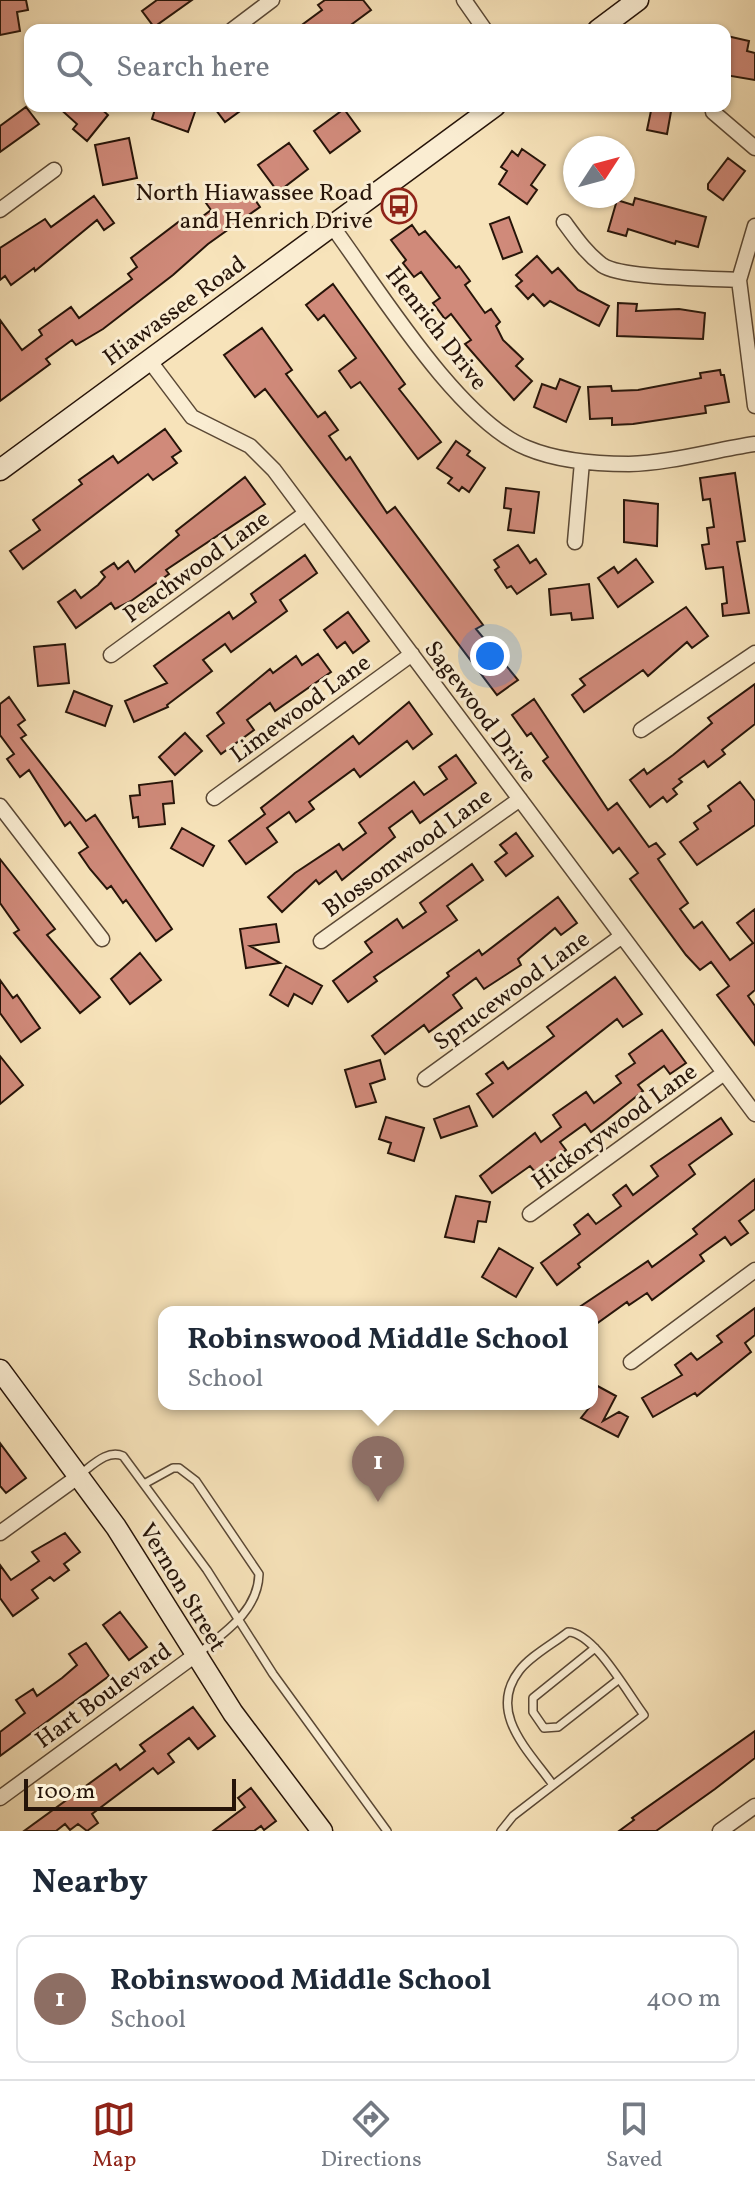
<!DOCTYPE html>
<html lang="en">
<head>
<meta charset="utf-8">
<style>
	:root { --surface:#fff; --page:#f6f6f7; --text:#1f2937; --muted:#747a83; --line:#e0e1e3; --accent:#8f2418 }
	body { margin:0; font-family:Vollkorn,serif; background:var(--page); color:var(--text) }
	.compass { position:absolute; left:563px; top:136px; width:72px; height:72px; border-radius:50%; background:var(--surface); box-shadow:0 2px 6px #0004; rotate:54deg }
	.scale { position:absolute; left:24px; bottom:20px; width:212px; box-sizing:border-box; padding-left:8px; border:4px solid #261409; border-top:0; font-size:22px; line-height:28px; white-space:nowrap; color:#261409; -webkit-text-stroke:6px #faedd2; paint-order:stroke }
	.you { position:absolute; left:490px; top:656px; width:28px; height:28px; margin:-20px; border:6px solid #fff; border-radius:50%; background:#1a73e8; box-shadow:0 0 0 12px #1a73e833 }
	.badge { display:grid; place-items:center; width:52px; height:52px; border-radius:50%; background:var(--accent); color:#fff; font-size:26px; font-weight:700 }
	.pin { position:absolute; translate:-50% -66px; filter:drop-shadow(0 2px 4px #0008) }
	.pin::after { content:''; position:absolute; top:42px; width:28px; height:24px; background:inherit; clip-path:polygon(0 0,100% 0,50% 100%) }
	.popup { position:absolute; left:158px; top:1306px; width:440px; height:104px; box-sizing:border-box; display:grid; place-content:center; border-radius:16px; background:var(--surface); filter:drop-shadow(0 2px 6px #0005); font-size:26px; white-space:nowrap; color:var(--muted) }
	.popup b { font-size:30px; color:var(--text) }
	.popup::after { content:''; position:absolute; left:50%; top:100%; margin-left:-16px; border:16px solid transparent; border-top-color:var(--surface) }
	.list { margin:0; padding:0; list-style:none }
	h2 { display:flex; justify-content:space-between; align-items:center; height:104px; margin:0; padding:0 32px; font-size:34px }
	h2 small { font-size:26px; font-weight:400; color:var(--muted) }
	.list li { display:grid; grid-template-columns:52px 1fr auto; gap:24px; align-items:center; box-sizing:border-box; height:128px; margin:0 16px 16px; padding:0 16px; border:2px solid var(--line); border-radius:16px }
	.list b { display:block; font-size:30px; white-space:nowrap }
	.list p { margin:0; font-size:26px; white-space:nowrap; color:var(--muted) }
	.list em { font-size:26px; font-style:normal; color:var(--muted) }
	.icon { flex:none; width:44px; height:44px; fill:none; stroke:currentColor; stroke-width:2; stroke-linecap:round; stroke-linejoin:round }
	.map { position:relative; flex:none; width:755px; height:1831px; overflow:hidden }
	.search { position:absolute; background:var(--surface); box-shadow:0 2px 6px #0004; left:24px; right:24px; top:24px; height:88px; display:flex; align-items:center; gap:20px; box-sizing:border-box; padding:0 28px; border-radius:16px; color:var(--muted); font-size:30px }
	.sheet { height:248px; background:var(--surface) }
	nav { display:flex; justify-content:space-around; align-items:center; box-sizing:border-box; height:112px; border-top:2px solid var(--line); background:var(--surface); font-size:22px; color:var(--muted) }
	nav a { display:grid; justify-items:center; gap:4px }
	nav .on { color:var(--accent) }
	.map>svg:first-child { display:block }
</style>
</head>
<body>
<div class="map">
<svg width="755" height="1831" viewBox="0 0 755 1831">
	<rect width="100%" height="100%" fill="#f7e3ba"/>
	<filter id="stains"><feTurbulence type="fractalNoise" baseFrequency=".0025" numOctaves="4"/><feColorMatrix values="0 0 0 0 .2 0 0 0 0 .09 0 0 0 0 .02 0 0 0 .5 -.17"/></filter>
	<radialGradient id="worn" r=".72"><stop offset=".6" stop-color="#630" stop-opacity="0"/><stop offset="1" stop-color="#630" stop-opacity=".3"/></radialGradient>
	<path fill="#d08a7a" stroke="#261409" stroke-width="2" d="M0,0h26l2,10 -11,2 3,19 -20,4z
		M157,0h35l-38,27 -12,-16z
		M325,0h38l8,10 -27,20h-49l27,-20 -4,-5z
		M727,36l22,5 -2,10 8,2v27l-30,-5z
		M57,106h41l10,9 -21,26 -14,-12 4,-5z
		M156,106h41l-9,26 -36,-13z
		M213,106h34l-22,16z
		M652,106h20l-5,28 -20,-4z
		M26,107l13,17 -39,28v-26z
		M344,109l16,22 -30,22 -16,-22z
		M129,138l8,40 -34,7 -8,-40z
		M289,143l19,26 -30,23 -20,-27z
		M522,149l23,16 -14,20 6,5 -10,14 -28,-20 8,-13 -6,-4 11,-16 6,5z
		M728,158l17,13 -22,29 -15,-11v-5z
		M247,188l13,19 -52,37 -35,31 -70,54 -27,16 -4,-5 -26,19 4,5 -50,37v-81l22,30 20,-15 -3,-5 32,-23 8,11 53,-39 -4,-5 9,-7 -6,-9 54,-41 6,8 20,-15 -5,-7 17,-12 7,9z
		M94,196l20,27 -10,7 -7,-10 -62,51 -1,-3 -23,17 -6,-9 -5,4v-32l45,-29 6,8z
		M635,198l71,19 -8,30 -22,-6 -1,3 -47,-15 -2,7 -18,-5 9,-31 16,5z
		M509,217l13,35 -19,7 -13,-35z
		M412,225l7,10 6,-4 31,37 3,-2 11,15 -5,4 20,28 6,-4 9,13 -4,4 7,14 20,19 -7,7 16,15 -18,19 -49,-56 6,-4 -20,-26 -6,5 -12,-16 7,-5 -19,-26 -7,5 -11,-14 3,-3 -15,-20z
		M537,256l15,17 6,-5 20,22 31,16 -10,20 -49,-25 -6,5 -11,-12 -5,5 -12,-13 6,-5 -6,-6z
		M333,284l72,100 -6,5 42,53 -23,17 -58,-77 -9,6 -12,-17 17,-13 -32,-43 -6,5 -12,-15z
		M618,303l19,1 -1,7 43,-2 26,4 -2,26 -86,-3z
		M262,328l30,42 -6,4 32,43 7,-5 13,18 -9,6 17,24 4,-3 37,56 8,-6 88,118 -7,4 42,51 -21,15 -232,-306 -10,8 -31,-42z
		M720,370l1,5h3l5,27 -24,4 1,7 -73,11 -21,1v-7l-22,1 -2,-32 23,-1 1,5 26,-1 63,-12 -1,-5z
		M560,379l20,8 -14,35 -32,-15 8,-23 14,5z
		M165,429l16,22 -9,6 5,6 -24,17 -5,-6 -125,95 -13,-18 30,-21 -7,-10 49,-36 -3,-4 34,-24 5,7z
		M456,441l14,10 -3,4 18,13 -16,24 -7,-5 -3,4 -11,-8 4,-5 -15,-10z
		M735,473l10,68 -8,1 12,71 -26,3 -1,-12 5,-1 -4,-36 -17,2 -4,-24 7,-1 -2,-16 7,-1 -4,-28 -7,1 -3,-22z
		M245,477l20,27 -99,66 3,4 -38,27 -16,8 -4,-6 -35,25 -18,-26 17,-12 6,8 17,-13 7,-8 -4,-5 13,-9 4,6 10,-8 7,11 44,-37 -3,-4z
		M506,488l33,4 -5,41 -26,-3 3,-21 -7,-1z
		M624,500l34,4 -1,42 -33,-4z
		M518,545l12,18 6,-4 10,15 -29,20 -6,-8 -4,2 -12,-18 4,-3 -5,-7z
		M305,555l12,18 -37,27 7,11 -56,41 -6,-8 -22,16 9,11 -45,34 1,2 -34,15 -9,-21 42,-18 -13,-17 75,-54 4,7 23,-17 -5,-8z
		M636,559l17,23 -35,25 -20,-29 16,-11 4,6z
		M589,584l4,34 -21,2 -1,-7 -20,2 -2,-26z
		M686,607l22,29 -16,12 -5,-6 -39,34 -5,-6 -59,42 -12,-17 13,-10 -5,-6z
		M348,612l21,29 -16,12 -8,-11 -8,6 -13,-18z
		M65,644l4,39 -31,3 -4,-39z
		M318,654l13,18 -56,39 -5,-8 -23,17 7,10 -33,24 -14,-18 17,-13 -7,-10 53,-44 3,4 23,-17 6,9z
		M755,684v40l-33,26 3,4 -17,13 -4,-6 -25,18 3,3 -9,7 4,5 -10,8 -4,-5 -13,10 -20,-27 14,-11 3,5 26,-19 39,-32 -4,-5z
		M74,691l38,15 -7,20 -39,-14z
		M9,697l16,23 -7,5 8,10 -5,3 65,83 9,-6 77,114 -16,12 -30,-41 -3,3 -12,-17 -4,3 -17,-20 -11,-16 9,-6 -18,-25 -5,4 -36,-56 -9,7 -13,-18 7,-5 -14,-19v-31z
		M534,699l74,111 9,-7 32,44 7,-4 9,11 -7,5 30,44 -8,6 14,19 8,-6 28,38 23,-17 -16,-20 18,-14v81l-7,6 7,10v39l-38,-50 12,-9 -18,-24 -11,8 -14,-15 -56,-76 8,-6 -19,-25 -6,5 -70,-92 5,-4 -17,-24 -4,3 -15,-21z
		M409,702l23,32 -19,15 -6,-8 -47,36 -6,-8 -45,33 5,7 -18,13 -7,-10 -22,16 10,14 -31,22 -17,-23 36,-27 -4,-6 92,-72 6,8z
		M185,733l17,18 -27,24 -16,-18z
		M456,755l20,28 -56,40 -8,-12 -23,17 6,9 -53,43 -6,-9 -17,13 -3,-4 -34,32 -14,-15 27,-24 44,-29 4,6 23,-17 -7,-10 55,-41 10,13 23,-16 -8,-12z
		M172,781l2,22 -11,1 2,20 -26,3 -1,-10 -5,1 -3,-22 10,-1 -1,-10z
		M740,782l15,19v24l-58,40 -17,-23 18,-13 -4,-6 17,-12 -3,-5z
		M182,828l32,18 -11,20 -32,-18z
		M516,833l17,23 -27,20 -11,-14 12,-9 -7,-8z
		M0,859l55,70 -8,6 53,62 -20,16 -66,-80 5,-3 -19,-27z
		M472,864l11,16 -36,26 10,14 -83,57 3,4 -29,21 -15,-21 39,-29 -7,-10 32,-23 6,9 23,-16 -6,-9z
		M558,897l19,26 -16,12 -6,-7 -37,31 3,6 -37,24 -8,-11 -23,17 9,13 -33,24 -5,-7 -39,29 -13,-18 77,-60 -2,-3 32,-23 3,5z
		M276,924l3,18 -29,4 30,17 -34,5 -6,-39z
		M140,953l21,27 -31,24 -19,-25z
		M286,966l36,20 -10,18 -18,-10 -6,12 -18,-11z
		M615,977l27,37 -19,13 -6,-8 -124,98 -16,-23 16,-11 -7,-9 17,-12 5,7 46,-33 -7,-9z
		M0,980l13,18 4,-3 23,33 -19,14 -21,-29z
		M662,1030l24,33 -16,11 -6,-8 -26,19 5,6 -36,29 -16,12 -6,-8 -25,18 6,8 -31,22 -5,-6 -38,27 -12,-17 55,-43 6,9 20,-15 -8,-12 33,-23 8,11 27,-20 -5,-7 19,-13 -6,-9z
		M0,1056l23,29 -23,19z
		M380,1060l5,19 -15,5 6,18 -20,5 -11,-37z
		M469,1106l8,20 -36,12 -7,-19z
		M386,1117l38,11 -10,33 -26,-8 3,-10 -12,-4z
		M721,1118l11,16 -43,31 6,9 -117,90 2,3 -23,18 -16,-22 39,-29 -6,-9 14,-11 8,10 25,-18 -8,-11 13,-10 7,10 25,-19 -7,-10z
		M755,1179v30l-16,12 9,12 -17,12 -6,-8 -25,18 4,6 -52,39 -5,-7 -18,12 -2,-3 -35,25v-15h-20l76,-51 4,6 45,-33 -4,-5z
		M456,1196l34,6 -4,20 -8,-1 -4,21 -29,-5z
		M499,1248l34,20 -17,29 -34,-20z
		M755,1308v27l-10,8 6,9 -54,44 -2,-3 -42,24 -11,-19 40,-23 -7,-10 16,-12 6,7 25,-18 -5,-6z
		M592,1383l24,13 -13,25 16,-9 9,5 -10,20 -37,-19 11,-14z
		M0,1443l26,35 -20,15 -6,-7z
		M65,1533l15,19 -16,12 5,6 -15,11 -4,-4 -18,13 6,8 -25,18 -13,-18v-33l11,15 28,-19 -7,-9z
		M120,1612l27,35 -18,13 -26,-35z
		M86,1643l23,33 -109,80v-24l25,-19 -9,-13 17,-11 4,7 25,-18 15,-13 -8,-11z
		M193,1707l22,29 -17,13 -9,-11 -21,16 6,8 -16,12 -5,-6 -61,46 6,9 -11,8 -9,-7 -8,6 -5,-6 -9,7h-32l92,-67 4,6 25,-19 -5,-6z
		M755,1731v27l-40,31 -59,42h-37l15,-11 -2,-2z
		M251,1788l25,33 -12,9 -3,-4 -7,5h-41l32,-24 -7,-9z"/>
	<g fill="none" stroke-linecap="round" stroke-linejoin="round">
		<g stroke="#5a4835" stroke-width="10">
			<path id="lane" d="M79,1475c13,-9 28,-26 44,-19l84,114 66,104 114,157
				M144,1484l29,-16h6l17,13 63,93c-1,37 -34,58 -60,79
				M595,1648l-62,50v14l11,16 14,-1 60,-47
				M501,1831l12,-15 131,-101c-16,-21 -50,-83 -76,-83 -15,12 -38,24 -49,39 -32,42 10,80 34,114"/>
		</g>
		<g stroke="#5a4835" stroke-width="17">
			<path id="street" d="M464,0l21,30
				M232,30l40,-30
				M713,112l42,36
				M0,210l54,-40
				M564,222c11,15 22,31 38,43 20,14 109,13 137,15
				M332,226c45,61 126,194 195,222 31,13 68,16 102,16 41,-1 85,-14 126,-20
				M755,226l-16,54 16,126
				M149,360l43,57 58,29 24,24 481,644
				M575,542l7,-80
				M111,655l195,-142
				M641,730l114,-77
				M214,798l198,-144
				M0,806l102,133
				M321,941l199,-142
				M425,1079l197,-143
				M530,1214l194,-141
				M631,1362l124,-92
				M0,1533l79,-57
				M0,1798l194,-142
				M720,1831l35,-25"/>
		</g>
		<g stroke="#261409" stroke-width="23">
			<path id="secondary" d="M598,30l40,-30
				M0,470l495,-364
				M0,1370l116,157 117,186 89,118"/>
		</g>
		<use href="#lane" stroke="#faedd2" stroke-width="7"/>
		<use href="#street" stroke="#faedd2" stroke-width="14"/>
		<use href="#secondary" stroke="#faedd2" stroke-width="20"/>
	</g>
	<defs>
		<g id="bus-ring" transform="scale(1.8)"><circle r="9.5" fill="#faedd2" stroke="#8f2418" stroke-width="1.5"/><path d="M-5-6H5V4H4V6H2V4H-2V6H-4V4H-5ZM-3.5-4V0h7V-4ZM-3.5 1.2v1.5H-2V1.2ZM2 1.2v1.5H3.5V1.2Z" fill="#8f2418"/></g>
	</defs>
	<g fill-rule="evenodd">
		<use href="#bus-ring" x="399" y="206"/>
	</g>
	<g text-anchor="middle" stroke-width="6" stroke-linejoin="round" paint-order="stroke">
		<g font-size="24" fill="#261409" stroke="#faedd2" text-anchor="end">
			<text x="373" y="200">North Hiawassee Road<tspan x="373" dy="28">and Henrich Drive</tspan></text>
		</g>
		<g font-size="24" fill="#261409" stroke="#faedd2">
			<text transform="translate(174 310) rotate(-36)" y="8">Hiawassee Road</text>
			<text transform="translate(437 328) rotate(52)" y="8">Henrich Drive</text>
			<text transform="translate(196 566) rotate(-36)" y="8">Peachwood Lane</text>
			<text transform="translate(300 708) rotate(-36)" y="8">Limewood Lane</text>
			<text transform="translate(481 711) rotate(53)" y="8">Sagewood Drive</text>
			<text transform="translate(407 852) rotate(-36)" y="8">Blossomwood Lane</text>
			<text transform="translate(511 990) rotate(-36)" y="8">Sprucewood Lane</text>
			<text transform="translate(614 1126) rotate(-36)" y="8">Hickorywood Lane</text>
			<text transform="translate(183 1587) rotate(59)" y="8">Vernon Street</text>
			<text transform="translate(103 1695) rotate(-36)" y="8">Hart Boulevard</text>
		</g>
	</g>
	<rect width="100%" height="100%" filter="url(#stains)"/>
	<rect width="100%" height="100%" fill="url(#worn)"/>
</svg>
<svg class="compass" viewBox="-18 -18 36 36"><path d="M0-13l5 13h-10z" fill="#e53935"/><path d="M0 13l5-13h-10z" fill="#747a83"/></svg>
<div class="scale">100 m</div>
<div class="you"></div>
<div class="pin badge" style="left:378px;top:1502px;background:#8d6e63">1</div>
<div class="popup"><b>Robinswood Middle School</b>School</div>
<div class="search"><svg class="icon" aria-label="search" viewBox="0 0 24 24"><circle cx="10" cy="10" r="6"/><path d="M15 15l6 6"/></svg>Search here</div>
</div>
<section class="sheet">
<h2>Nearby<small></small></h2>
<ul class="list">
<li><span class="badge" style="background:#8d6e63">1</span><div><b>Robinswood Middle School</b><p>School</p></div><em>400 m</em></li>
</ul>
</section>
<nav>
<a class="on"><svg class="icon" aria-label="map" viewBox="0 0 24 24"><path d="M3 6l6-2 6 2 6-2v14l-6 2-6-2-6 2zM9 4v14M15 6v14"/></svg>Map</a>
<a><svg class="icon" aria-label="directions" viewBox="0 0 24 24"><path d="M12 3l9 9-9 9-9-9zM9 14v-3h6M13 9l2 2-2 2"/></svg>Directions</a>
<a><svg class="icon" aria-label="saved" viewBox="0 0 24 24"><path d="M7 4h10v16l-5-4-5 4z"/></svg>Saved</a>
</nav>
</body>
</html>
